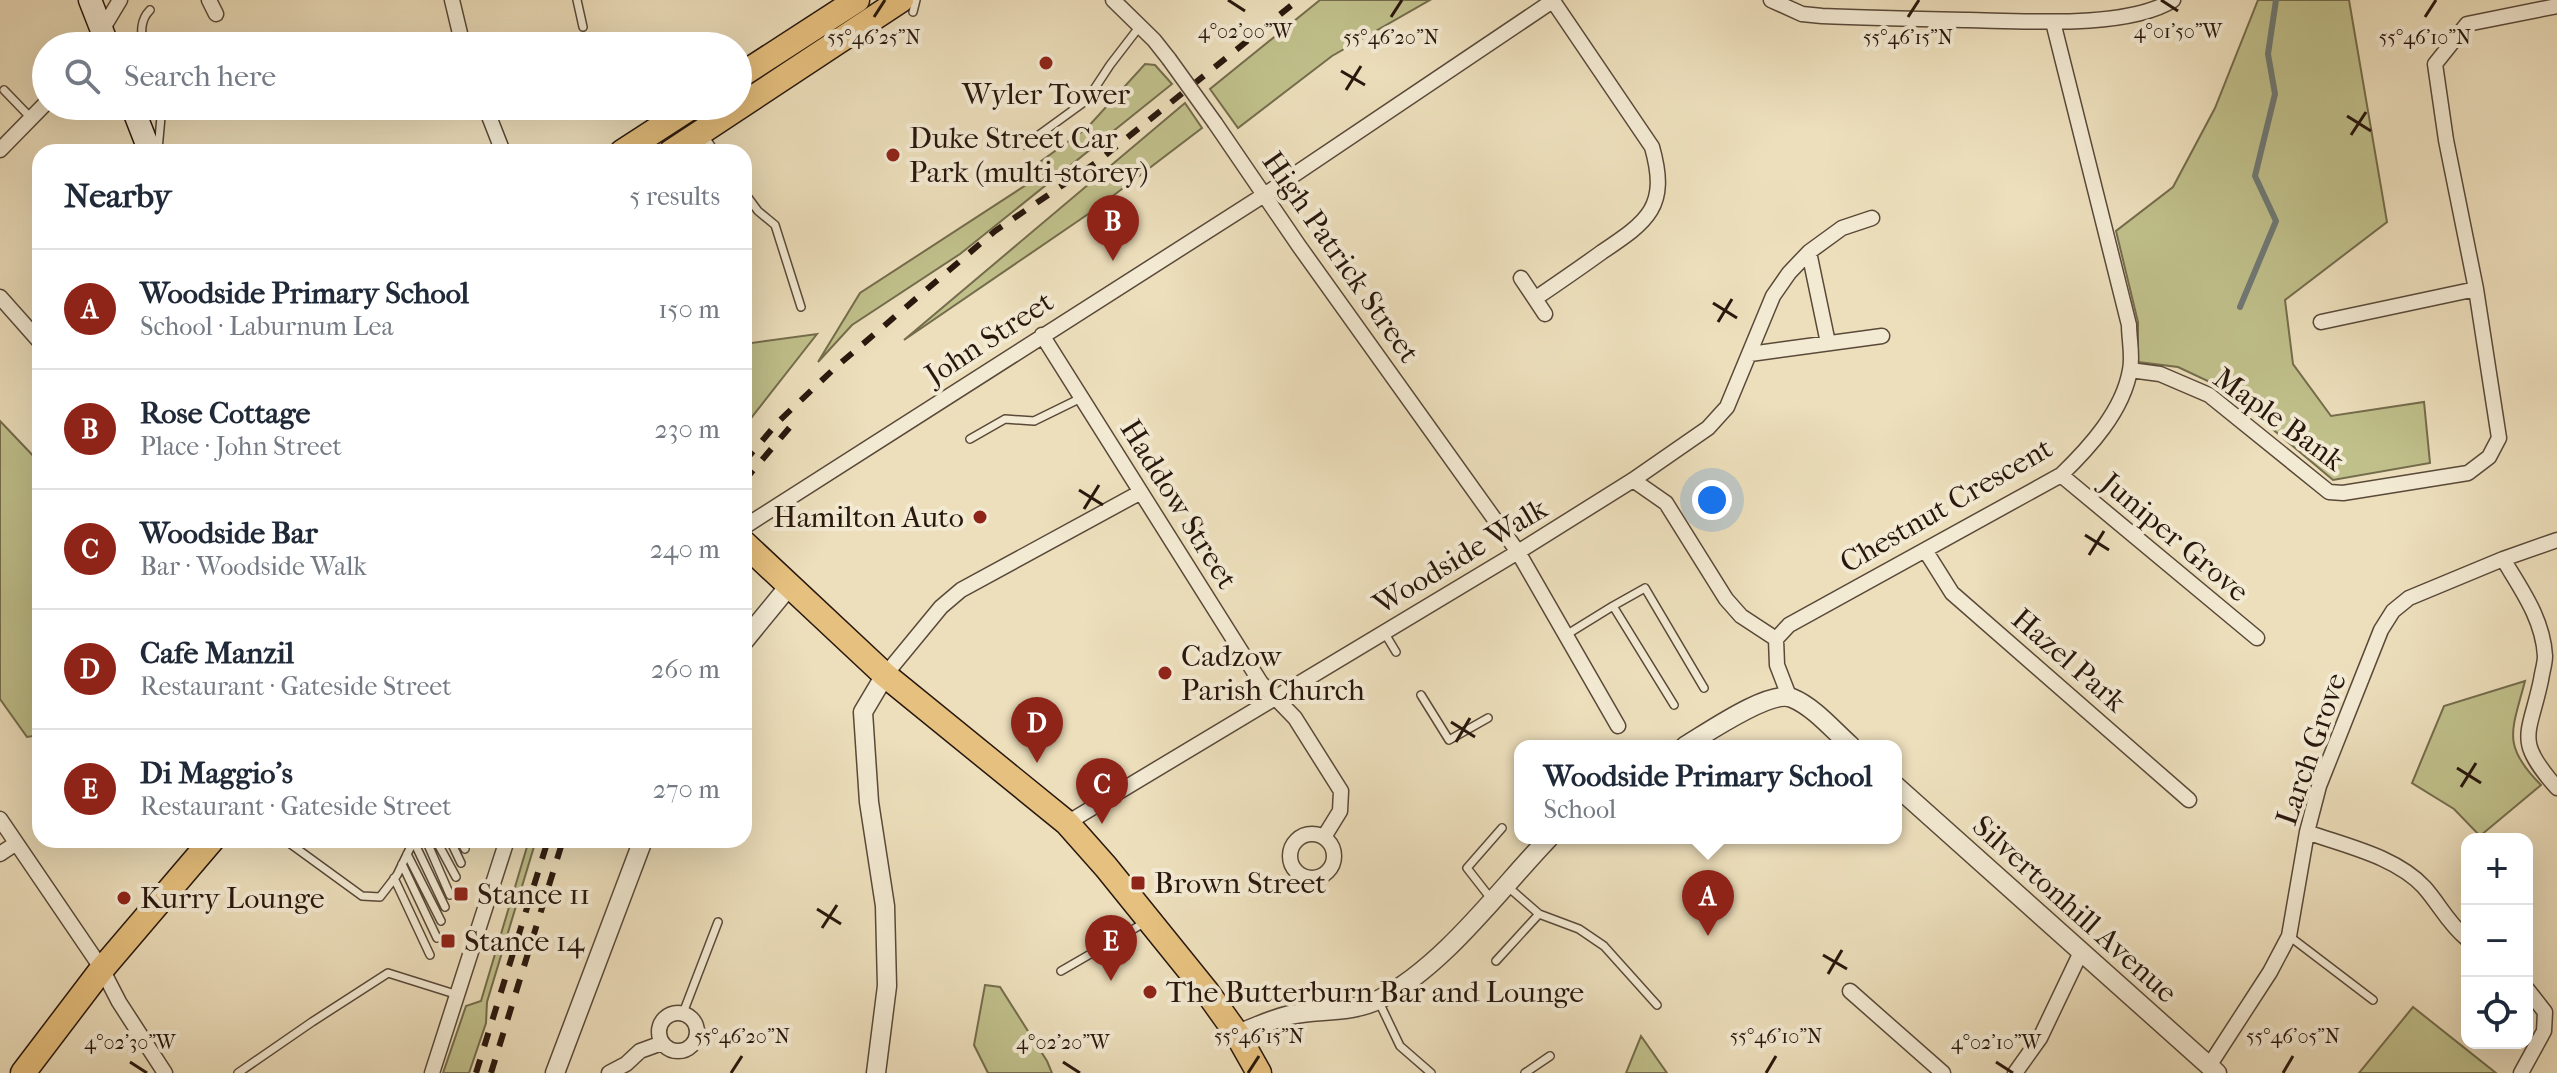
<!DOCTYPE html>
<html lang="en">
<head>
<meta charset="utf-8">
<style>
	:root { --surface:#fff; --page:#f2f2f3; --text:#1f2937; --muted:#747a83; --line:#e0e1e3; --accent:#8f2418 }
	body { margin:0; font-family:"IM FELL French Canon",serif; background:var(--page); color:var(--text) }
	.controls { position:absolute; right:24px; bottom:24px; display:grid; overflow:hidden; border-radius:16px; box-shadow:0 8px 32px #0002 }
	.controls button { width:72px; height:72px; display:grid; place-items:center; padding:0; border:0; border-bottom:2px solid var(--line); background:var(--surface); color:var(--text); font:40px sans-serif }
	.you { position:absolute; left:1712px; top:500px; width:28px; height:28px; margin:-20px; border:6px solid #fff; border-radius:50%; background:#1a73e8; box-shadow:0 0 0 12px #1a73e833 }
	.badge { display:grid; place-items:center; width:52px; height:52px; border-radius:50%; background:var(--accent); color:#fff; font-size:26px; font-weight:700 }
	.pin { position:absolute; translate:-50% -66px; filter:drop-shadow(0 2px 4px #0008) }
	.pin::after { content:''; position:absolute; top:42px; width:28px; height:24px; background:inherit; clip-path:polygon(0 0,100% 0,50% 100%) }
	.popup { position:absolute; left:1514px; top:740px; width:388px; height:104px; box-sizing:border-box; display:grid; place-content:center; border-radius:16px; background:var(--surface); filter:drop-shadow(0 2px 6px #0005); font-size:26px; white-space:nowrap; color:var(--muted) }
	.popup b { font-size:30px; color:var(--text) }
	.popup::after { content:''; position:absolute; left:50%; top:100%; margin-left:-16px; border:16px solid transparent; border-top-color:var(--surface) }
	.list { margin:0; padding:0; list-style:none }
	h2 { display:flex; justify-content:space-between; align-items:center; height:104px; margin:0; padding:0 32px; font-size:34px }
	h2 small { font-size:26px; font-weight:400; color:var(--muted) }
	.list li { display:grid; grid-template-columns:52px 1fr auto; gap:24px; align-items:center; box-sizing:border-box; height:120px; padding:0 32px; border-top:2px solid var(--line) }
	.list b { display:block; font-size:30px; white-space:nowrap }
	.list p { margin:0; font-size:26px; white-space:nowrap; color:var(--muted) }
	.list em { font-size:26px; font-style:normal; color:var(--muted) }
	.icon { flex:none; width:44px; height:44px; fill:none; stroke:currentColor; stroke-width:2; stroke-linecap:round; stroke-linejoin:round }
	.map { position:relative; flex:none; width:2557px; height:1073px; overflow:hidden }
	.search { position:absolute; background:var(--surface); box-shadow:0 8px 32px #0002; left:32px; top:32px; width:720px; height:88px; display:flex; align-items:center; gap:20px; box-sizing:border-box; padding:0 28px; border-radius:44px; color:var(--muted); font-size:30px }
	.panel { position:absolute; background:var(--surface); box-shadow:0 8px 32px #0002; left:32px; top:144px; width:720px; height:704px; border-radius:24px }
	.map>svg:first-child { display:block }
</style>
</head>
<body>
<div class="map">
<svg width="2557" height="1073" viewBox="0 0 2557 1073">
	<rect width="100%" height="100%" fill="#eddfbc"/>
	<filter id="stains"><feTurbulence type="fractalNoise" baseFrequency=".0025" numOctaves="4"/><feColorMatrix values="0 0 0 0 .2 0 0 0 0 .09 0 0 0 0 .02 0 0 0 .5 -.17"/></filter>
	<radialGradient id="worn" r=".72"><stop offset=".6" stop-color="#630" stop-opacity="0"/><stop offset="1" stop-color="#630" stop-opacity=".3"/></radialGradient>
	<path fill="#c0c08b" stroke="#746c4c" stroke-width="2" d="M1320,0h110l-98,56 -94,72 -28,-39z
		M2258,0h91l38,222 -102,78 8,64 38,52 93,-14 6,61 -97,17 -108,-91 -47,-22 -40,-5v-40l-22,-91 57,-44 42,-79z
		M1145,64l10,1 17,19 -212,170 -108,71 -34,37 42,-69 183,-119 -6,-10 50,-36z
		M1185,103l17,25 -105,80 -193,132z
		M817,334l-73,93v-83z
		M0,421l40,42v272l-13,2 -27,-38z
		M2525,681c-13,50 -24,64 16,104l-61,51 -26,-27 -42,-26 32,-77z
		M529,840h7l-49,162 -1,21 -17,50h-26l23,-67 15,-5z
		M985,985l15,2 47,74 5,12h-64l-14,-28z
		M2413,1007l83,66h-137z
		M1641,1036l26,37h-41z"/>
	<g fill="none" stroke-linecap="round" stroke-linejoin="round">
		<path stroke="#6f7975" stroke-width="6" d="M2240,307l36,-86 -21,-45 20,-82 -7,-40 8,-54"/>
		<g stroke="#594939" stroke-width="10">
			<path id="service" d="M577,0l6,27
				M913,12l3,-12
				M143,46c-2,-14 -3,-26 7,-36
				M4,90l27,28
				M703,134l12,18
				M1025,145l62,-45 23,-35 30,-39
				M158,150l4,-44
				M744,192l14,19 17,14 26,82
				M970,439l35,-20 29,2 47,-23
				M1613,606l32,-18 59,100
				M1384,632l12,20
				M1566,635l47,-29 61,99
				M1421,695l28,45 39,-22
				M285,840l77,56 18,1 17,-22 17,-35
				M426,840l24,55
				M436,840l20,37
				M450,840l11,23
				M460,840l5,9
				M288,842l14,-2
				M414,842l31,65
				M407,854l34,67
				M402,864l35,74
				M394,878l36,77
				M1507,886l32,28 40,15 25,17 53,59
				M1492,900l-25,-32 35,-40
				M2289,936l84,64
				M1496,961l43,-47
				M1061,971l83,-48
				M1379,1002l21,44 31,27
				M683,1013l35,-91
				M238,1073l74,-51 76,-49 70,22
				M1525,1073l25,-17"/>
		</g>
		<g stroke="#594939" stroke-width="17">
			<path id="minor" d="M209,0l7,14
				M452,0l11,46
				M1113,0l41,40 15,19
				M1771,0l31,14 20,2c49,2 98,3 146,4 55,1 159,9 205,-20
				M102,30l18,-30
				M485,106l18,46
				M1215,123l84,123 219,306 100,174
				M0,150l46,-47
				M1809,252l19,91
				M1521,278l24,36
				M0,297l40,45
				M1536,298c22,-15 44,-30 66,-46 46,-31 67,-45 50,-105l-99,-146
				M2321,322l155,-33
				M1042,335l219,348 34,35 46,73 -1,20 -16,26
				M1750,354l132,-18
				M2130,370l30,4 49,21 120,97 14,1 125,-20 21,-16 10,-19 -23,-149 -30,-149 -11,-76 32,-40 90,-18
				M2061,475l196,163
				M1633,480l33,23 60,96 15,17 35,23
				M744,527l520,-332 290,-195
				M1925,550l27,43 237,207
				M2503,559c18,30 40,60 42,97 0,8 -3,16 -4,24 -12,57 -27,59 16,108
				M1776,639l13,-14 272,-150c28,-27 62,-64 69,-105 3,-14 -1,-31 -1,-45l-76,-303
				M1776,639l1,26 12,31
				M885,675l56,-68 20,-17 180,-98
				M0,819l102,150 17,33 46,71
				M1067,823l451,-271 115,-72 75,-52 19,-21 46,-111 16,-23 20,-21 33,-24 30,-10
				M2307,832c38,14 88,24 117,55 16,18 23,35 43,52
				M1290 856a22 22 0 1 1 44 0a22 22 0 1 1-44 0Z
				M0,854l15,-10
				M1850,991l93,82
				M659 1032a19 19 0 1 1 38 0a19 19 0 1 1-38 0Z
				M2209,1066l61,-94 19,-36 18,-104 12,-46 62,-156 12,-19 16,-13 94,-39 54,-19
				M432,1073l75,-233
				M609,1073l17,-9 14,-13 22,-8
				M2015,1073l25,-35 41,-86
				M2521,1073l23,-42 1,-19 -18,-23"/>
		</g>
		<g stroke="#594939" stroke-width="21">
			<path id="tertiary" d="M744,641l45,-55
				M1685,746c22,-13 85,-57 107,-48 22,9 41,32 59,48
				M1896,786l321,287
				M1237,1034c17,-6 35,-15 53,-19 29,-6 63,-2 90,-16 64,-33 119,-109 169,-161
				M555,1073l88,-233
				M876,1073l11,-87 -2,-80 -16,-104 -6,-90 22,-37"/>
		</g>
		<g stroke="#28170d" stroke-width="25">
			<path id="secondary" d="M90,0l18,46
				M132,106l18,46"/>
		</g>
		<g stroke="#28170d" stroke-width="27">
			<path id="primary" d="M738,77l119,-77
				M622,152l71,-46
				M671,152l230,-152
				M744,543l141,132 182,148 39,44 101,125 30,42 22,39
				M23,1073l79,-104 110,-129"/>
		</g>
		<use href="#service" stroke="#f3ead3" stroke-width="7"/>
		<use href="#minor" stroke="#f3ead3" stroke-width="14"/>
		<use href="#tertiary" stroke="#f3ead3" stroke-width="18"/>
		<use href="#secondary" stroke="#f3ead3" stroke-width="22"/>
		<use href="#primary" stroke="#e6c07e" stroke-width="24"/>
		<path stroke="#28170d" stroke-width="6" stroke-dasharray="14 14" stroke-linecap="butt" d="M744,462l35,-41 57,-54 159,-136 102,-69 201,-162
			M744,481l46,-54
			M476,1073l72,-233
			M491,1073l72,-233"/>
		<g stroke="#594939" stroke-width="17" stroke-linecap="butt">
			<path id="minor-bridge" d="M1169,59l46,64"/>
		</g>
		<use href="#minor-bridge" stroke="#f3ead3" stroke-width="14"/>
	</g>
	<path fill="none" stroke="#28170d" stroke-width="3" d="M1228,0l17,11M2161,0l17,11M874,17l11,-17M1391,17l11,-17M1908,17l11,-17M2425,17l11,-17M1341,71l24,14M1346,90l15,-24M2347,116l24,15M2351,135l15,-23M1713,303l24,15M1718,322l14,-23M1079,490l24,15M1084,509l15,-24M2085,535l24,15M2089,555l15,-24M1451,722l24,15M1456,742l14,-24M2457,768l24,15M2461,787l15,-24M817,909l24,15M822,928l15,-23M1823,955l24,14M1828,974l14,-24M130,1062l17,11M1063,1062l17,11M1996,1062l17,11M731,1073l11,-17M1248,1073l11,-17M1766,1073l10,-17M2283,1073l10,-17"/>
	<g fill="#8f2418" stroke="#f3ead3" stroke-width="3">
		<circle cx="1046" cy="63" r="8"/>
		<circle cx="893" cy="155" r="8"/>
		<circle cx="980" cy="517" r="8"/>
		<circle cx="1165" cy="673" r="8"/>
		<rect x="1130" y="875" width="16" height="16" rx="4"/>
		<rect x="453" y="886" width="16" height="16" rx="4"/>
		<circle cx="124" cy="898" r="8"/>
		<rect x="440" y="933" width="16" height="16" rx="4"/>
		<circle cx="1150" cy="992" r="8"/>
	</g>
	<g text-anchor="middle" stroke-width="8" stroke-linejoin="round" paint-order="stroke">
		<g font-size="30" fill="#28170d" stroke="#f3ead3" text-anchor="start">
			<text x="1046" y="104" text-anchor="middle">Wyler Tower</text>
			<text x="909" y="148">Duke Street Car<tspan x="909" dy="34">Park (multi-storey)</tspan></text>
			<text x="964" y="527" text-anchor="end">Hamilton Auto</text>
			<text x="1181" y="666">Cadzow<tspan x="1181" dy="34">Parish Church</tspan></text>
			<text x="1154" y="893">Brown Street</text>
			<text x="477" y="904">Stance 11</text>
			<text x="140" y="908">Kurry Lounge</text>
			<text x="464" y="951">Stance 14</text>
			<text x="1166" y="1002">The Butterburn Bar and Lounge</text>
		</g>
		<g font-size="30" fill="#28170d" stroke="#f3ead3">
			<text transform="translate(1341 257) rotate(55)" y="10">High Patrick Street</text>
			<text transform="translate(989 338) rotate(-33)" y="10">John Street</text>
			<text transform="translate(2279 419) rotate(36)" y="10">Maple Bank</text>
			<text transform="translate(1179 504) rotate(58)" y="10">Haddow Street</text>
			<text transform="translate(1946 505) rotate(-30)" y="10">Chestnut Crescent</text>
			<text transform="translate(2175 537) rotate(40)" y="10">Juniper Grove</text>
			<text transform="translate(1460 556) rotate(-31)" y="10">Woodside Walk</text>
			<text transform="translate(2069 660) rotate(41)" y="10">Hazel Park</text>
			<text transform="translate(2311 749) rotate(-71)" y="10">Larch Grove</text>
			<text transform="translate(2075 909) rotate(42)" y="10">Silvertonhill Avenue</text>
		</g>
	</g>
	<g font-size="20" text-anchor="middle" fill="#28170d" stroke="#f3ead3" stroke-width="8" stroke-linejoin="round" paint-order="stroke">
		<text x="1245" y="38">4°02'00"W</text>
		<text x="2178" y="38">4°01'50"W</text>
		<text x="874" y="44">55°46'25"N</text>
		<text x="1391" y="44">55°46'20"N</text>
		<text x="1908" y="44">55°46'15"N</text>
		<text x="2425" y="44">55°46'10"N</text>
		<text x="742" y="1043">55°46'20"N</text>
		<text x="1259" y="1043">55°46'15"N</text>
		<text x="1776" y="1043">55°46'10"N</text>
		<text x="2293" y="1043">55°46'05"N</text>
		<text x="130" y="1049">4°02'30"W</text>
		<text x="1063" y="1049">4°02'20"W</text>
		<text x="1996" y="1049">4°02'10"W</text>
	</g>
	<rect width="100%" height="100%" filter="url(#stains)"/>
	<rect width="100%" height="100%" fill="url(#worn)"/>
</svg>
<div class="controls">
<button>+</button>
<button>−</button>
<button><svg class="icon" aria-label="locate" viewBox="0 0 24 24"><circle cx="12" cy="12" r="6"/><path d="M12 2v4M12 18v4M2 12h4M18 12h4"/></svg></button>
</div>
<div class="you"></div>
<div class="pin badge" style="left:1708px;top:936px">A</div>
<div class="popup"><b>Woodside Primary School</b>School</div>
<div class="pin badge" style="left:1113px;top:261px">B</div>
<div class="pin badge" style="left:1102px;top:824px">C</div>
<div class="pin badge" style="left:1037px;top:763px">D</div>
<div class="pin badge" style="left:1111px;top:981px">E</div>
<div class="search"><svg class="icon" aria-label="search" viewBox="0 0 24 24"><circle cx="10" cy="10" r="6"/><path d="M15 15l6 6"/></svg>Search here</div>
<section class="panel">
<h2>Nearby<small>5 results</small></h2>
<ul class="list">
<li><span class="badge">A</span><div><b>Woodside Primary School</b><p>School · Laburnum Lea</p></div><em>150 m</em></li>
<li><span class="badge">B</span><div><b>Rose Cottage</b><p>Place · John Street</p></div><em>230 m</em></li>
<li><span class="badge">C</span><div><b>Woodside Bar</b><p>Bar · Woodside Walk</p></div><em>240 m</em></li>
<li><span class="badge">D</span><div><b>Cafe Manzil</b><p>Restaurant · Gateside Street</p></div><em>260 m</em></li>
<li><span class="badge">E</span><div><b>Di Maggio's</b><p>Restaurant · Gateside Street</p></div><em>270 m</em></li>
</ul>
</section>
</div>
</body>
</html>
